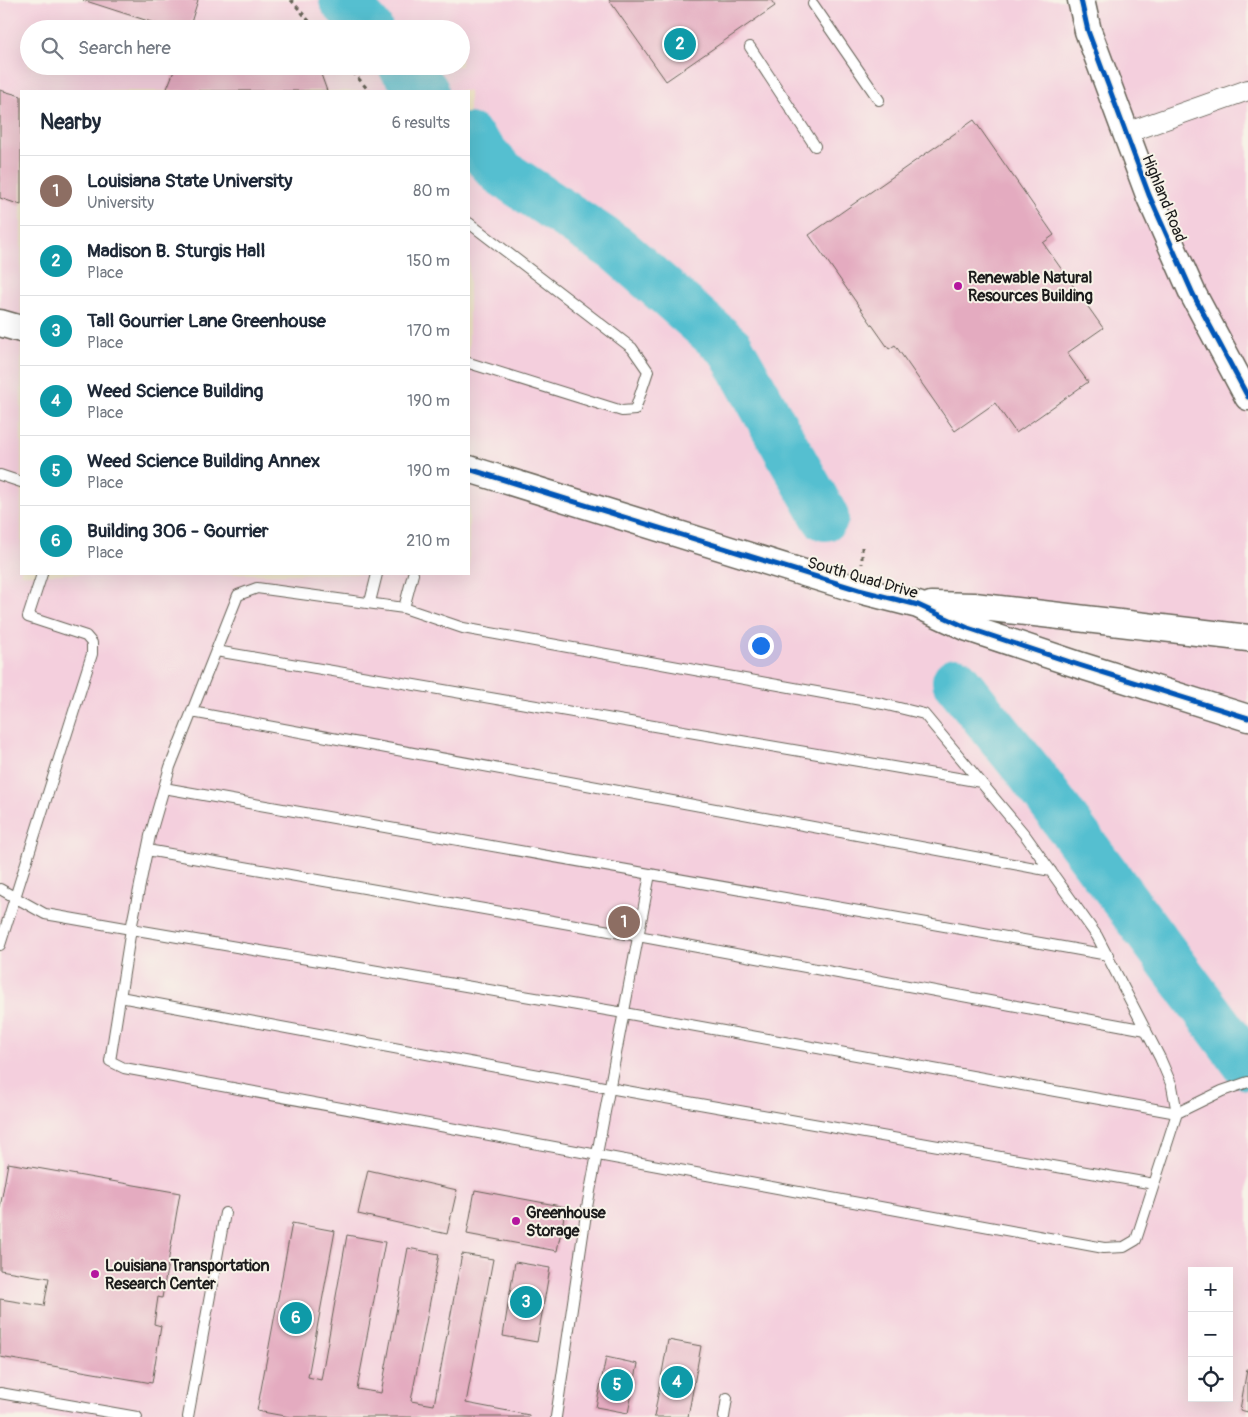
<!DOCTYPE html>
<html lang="en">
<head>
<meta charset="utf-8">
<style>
	:root { --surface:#fff; --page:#f2f2f3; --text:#1f2937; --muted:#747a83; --line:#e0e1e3; --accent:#b5179e }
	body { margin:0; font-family:Pangolin,sans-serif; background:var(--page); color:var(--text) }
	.controls { position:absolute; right:15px; bottom:15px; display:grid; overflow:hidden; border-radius:0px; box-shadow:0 5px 20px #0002 }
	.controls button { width:45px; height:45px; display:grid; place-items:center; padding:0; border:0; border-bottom:1px solid var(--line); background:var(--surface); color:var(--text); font:25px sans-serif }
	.you { position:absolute; left:760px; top:645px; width:18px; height:18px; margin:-12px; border:4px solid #fff; border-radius:50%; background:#1a73e8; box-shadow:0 0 0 8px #1a73e833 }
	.badge { display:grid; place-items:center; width:32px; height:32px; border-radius:50%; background:var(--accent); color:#fff; font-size:16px; font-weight:700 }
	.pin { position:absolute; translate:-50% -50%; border:2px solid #fff; box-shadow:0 1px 5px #0006 }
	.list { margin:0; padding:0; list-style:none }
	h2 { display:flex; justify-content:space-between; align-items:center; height:65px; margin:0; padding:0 20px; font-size:21px }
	h2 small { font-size:16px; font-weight:400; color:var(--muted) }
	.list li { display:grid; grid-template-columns:32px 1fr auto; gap:15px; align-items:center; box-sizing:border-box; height:70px; padding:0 20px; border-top:1px solid var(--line) }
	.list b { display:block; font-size:19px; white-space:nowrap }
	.list p { margin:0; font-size:16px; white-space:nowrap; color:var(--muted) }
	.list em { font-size:16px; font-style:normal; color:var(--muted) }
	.icon { flex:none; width:28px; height:28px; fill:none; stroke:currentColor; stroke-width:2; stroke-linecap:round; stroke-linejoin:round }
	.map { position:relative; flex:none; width:1248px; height:1417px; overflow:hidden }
	.search { position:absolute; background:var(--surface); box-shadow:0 5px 20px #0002; left:20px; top:20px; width:450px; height:55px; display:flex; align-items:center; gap:12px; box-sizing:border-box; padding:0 18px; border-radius:28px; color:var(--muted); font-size:19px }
	.panel { position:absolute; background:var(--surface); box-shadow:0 5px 20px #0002; left:20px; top:90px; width:450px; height:485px; border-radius:0px }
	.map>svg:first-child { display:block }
</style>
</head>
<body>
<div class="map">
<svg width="1248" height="1417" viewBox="0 0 1248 1417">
	<rect width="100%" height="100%" fill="#f7f3e8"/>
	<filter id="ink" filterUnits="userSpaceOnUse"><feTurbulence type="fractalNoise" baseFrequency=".02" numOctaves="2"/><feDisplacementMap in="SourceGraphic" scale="10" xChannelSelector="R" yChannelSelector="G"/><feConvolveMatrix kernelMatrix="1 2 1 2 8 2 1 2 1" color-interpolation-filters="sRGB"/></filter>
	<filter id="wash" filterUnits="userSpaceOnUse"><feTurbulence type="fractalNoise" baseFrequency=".0096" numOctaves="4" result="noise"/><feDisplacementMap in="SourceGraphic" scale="20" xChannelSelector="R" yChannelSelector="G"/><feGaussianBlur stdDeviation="1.12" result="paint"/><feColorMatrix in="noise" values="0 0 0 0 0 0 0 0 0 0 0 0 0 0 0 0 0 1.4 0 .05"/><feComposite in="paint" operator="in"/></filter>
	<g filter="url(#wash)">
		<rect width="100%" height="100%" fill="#eee3c5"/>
		<path fill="#f4cfdd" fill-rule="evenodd" d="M0,0h1248v1417h-1248zM29,29h432v37h-432zM21,91h448v483h-448zM1192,1271h37v127h-37z"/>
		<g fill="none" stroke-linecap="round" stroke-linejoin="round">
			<path stroke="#54bfd0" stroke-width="48" d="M343,0l26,29
				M402,66l23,25
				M469,137l32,35 116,77 113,99 95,169
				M956,681l74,92 218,293"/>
		</g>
		<g id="blocks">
			<path fill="#e4abc0" d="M83,0h115l-9,29h-16z
				M609,0h162l4,6 -109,75z
				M247,25l19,3v1h-38z
				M176,66h142l9,25h-161z
				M0,90l21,6v109l-21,-7z
				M974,120l80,115 -11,8 60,85 -36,25 21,29 -72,51 -21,-30 -40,28 -60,-86 -6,4 -80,-114z
				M8,1163l172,30 -18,105 -4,-1 -4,27 7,2 -9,57 -152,-26v-58l44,7 5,-28 -49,-8v-62z
				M368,1170l89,20 -10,44 -89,-20z
				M475,1190l91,17 -9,44 -90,-17z
				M292,1223l43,8 -27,146 13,3 26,-145 38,7 -28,147 24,4 27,-145 31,6 -28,147 23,4 28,-151 31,5 -27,144 63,12v2h-239l-33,-6z
				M515,1262l35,6 -13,74 -34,-6z
				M668,1340l33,6 -13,71h-34z
				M606,1357l32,7 -10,49 -32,-6z
				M1247,1369h1v43l-8,-2z"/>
		</g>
	</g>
	<g filter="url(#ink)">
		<use href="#blocks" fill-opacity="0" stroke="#666257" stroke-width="1"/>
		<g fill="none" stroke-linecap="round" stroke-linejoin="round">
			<g stroke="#666257" stroke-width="12">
				<path id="service" d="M813,4l66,96
					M750,47l65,99
					M469,223l163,125 16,23 -13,39 -13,1 -153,-48
					M0,475l21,7
					M370,602l7,-28
					M404,608l9,-34
					M216,651l765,131
					M192,712l859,159
					M164,788l944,167
					M147,850l491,86 508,94
					M0,889l45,25 12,2 74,13 493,84 553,100 -5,-27 -12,-28 -63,-122 -72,-101 -101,-121 -41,-10 -420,-76 -59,-20 -147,-20 -19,7 -68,172 -20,69 -19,93 -21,132 14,7 980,180 20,-1 12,-7 41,-127 45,-22 26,-9
					M0,945l92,-291v-11l-6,-7 -58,-19 14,-43
					M120,997l489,91 545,96
					M0,1393l137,24
					M188,1417l37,-204
					M556,1417l31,-210 63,-333
					M724,1417l3,-19"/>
			</g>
			<g stroke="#666257" stroke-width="22">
				<path id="minor" d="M1126,133l122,-43"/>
			</g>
			<g stroke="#666257" stroke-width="29">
				<path id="tertiary" d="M1081,0l7,31 61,164 44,99 55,103
					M0,323l21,6
					M469,469l390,121 59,15 50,23 111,37 169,53
					M931,605l43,1 274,32"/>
			</g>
			<path stroke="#666257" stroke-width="3" stroke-dasharray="4 4" stroke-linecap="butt" d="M291,0l25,29
				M348,66l21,25
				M862,547v17"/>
			<use href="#service" stroke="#fff" stroke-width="10"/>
			<use href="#minor" stroke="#fff" stroke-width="20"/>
			<use href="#tertiary" stroke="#fff" stroke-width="26"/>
			<g stroke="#f7f3e8" stroke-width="8">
				<path id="cycleway" d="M1081,0l7,31 61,164 44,99 55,103
					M469,469l390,121 59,15 50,23 111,37 169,53"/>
			</g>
			<use href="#cycleway" stroke="#0057b8" stroke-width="5"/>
		</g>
	</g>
	<g fill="#b5179e" stroke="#f7f3e8" stroke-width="2">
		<circle cx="958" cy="286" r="5"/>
		<circle cx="516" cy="1221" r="5"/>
		<circle cx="95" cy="1274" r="5"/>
	</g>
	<g text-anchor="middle" stroke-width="4" stroke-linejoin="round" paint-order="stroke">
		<g font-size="16" fill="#1c1c1c" stroke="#f7f3e8">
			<text transform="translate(1165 198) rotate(68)" y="6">Highland Road</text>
			<text transform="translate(863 577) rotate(16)" y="6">South Quad Drive</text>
		</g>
		<g font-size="16" font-weight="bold" fill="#1c1c1c" stroke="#f7f3e8" text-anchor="start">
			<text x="968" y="283">Renewable Natural<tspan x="968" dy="18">Resources Building</tspan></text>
			<text x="526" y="1218">Greenhouse<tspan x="526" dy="18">Storage</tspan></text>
			<text x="105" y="1271">Louisiana Transportation<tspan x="105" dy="18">Research Center</tspan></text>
		</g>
	</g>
</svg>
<div class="controls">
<button>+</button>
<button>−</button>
<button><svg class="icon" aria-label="locate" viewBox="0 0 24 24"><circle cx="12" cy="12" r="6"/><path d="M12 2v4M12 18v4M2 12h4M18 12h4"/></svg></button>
</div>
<div class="you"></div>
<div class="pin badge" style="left:624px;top:922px;background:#8d6e63">1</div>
<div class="pin badge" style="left:680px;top:44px;background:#0f9aa8">2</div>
<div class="pin badge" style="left:526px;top:1302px;background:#0f9aa8">3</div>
<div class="pin badge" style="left:677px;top:1382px;background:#0f9aa8">4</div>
<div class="pin badge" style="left:617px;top:1385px;background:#0f9aa8">5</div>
<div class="pin badge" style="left:296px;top:1318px;background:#0f9aa8">6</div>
<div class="search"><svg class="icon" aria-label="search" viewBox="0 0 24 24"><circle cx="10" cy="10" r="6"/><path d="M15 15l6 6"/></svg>Search here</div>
<section class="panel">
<h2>Nearby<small>6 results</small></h2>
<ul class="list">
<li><span class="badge" style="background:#8d6e63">1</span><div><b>Louisiana State University</b><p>University</p></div><em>80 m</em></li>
<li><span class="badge" style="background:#0f9aa8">2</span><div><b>Madison B. Sturgis Hall</b><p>Place</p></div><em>150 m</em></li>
<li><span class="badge" style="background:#0f9aa8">3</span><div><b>Tall Gourrier Lane Greenhouse</b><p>Place</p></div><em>170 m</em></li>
<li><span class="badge" style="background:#0f9aa8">4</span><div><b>Weed Science Building</b><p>Place</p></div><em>190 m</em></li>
<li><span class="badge" style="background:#0f9aa8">5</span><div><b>Weed Science Building Annex</b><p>Place</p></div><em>190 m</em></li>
<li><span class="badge" style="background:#0f9aa8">6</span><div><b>Building 306 - Gourrier</b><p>Place</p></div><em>210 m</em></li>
</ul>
</section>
</div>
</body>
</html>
